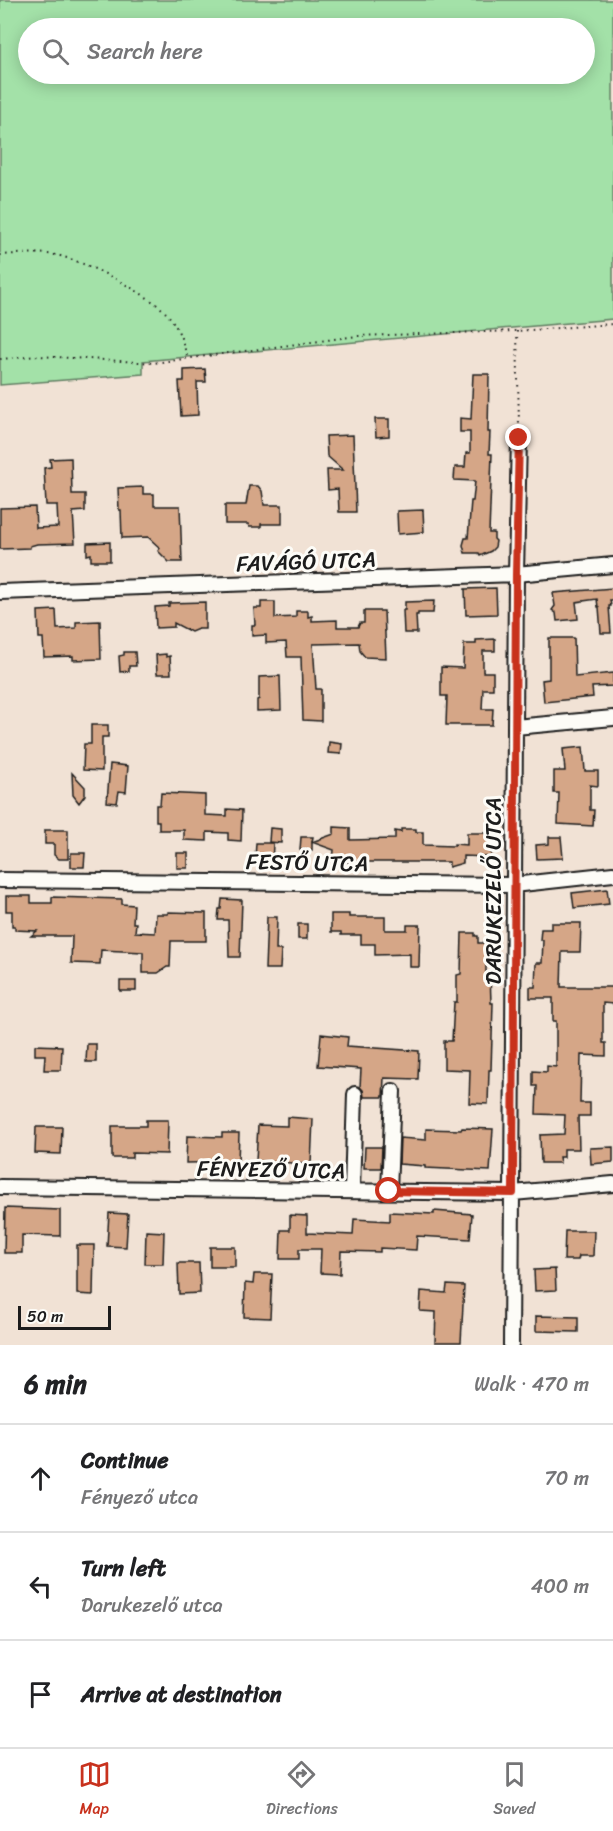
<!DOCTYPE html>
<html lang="en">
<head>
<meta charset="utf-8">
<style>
	:root { --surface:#fff; --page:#f6f6f6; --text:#202124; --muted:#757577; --line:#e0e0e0; --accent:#c8321e }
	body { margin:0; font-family:Sriracha,sans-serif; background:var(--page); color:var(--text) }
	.scale { position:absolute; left:18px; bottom:15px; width:93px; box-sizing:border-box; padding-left:6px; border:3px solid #1c1c1c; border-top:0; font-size:16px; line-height:21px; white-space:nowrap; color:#1c1c1c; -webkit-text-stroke:4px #fdfcf7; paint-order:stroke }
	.stop { position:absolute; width:18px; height:18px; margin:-14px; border:4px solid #c8321e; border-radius:50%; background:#fff }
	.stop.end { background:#c8321e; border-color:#fff; box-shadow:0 2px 6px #0008 }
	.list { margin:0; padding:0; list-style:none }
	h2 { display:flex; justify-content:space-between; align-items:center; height:78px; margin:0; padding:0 24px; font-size:26px }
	h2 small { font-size:20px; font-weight:400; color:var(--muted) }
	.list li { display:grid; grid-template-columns:39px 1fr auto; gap:18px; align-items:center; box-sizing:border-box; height:108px; padding:0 24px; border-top:2px solid var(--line) }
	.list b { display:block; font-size:22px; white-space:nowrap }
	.list p { margin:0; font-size:20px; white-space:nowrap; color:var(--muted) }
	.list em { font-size:20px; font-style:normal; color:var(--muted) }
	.icon { flex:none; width:33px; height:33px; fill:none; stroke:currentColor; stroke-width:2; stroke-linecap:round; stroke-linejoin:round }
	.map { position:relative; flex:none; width:613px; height:1345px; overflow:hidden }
	.search { position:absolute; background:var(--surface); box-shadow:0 3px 15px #0003; left:18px; right:18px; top:18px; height:66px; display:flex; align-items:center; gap:15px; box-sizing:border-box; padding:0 21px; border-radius:33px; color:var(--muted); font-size:22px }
	.sheet { height:402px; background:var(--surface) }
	nav { display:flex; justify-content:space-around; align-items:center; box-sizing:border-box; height:84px; border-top:2px solid var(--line); background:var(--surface); font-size:16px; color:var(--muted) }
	nav a { display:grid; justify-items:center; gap:3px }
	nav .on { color:var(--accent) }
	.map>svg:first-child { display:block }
</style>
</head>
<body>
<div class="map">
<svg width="613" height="1345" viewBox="0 0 613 1345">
	<rect width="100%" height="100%" fill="#f1e2d5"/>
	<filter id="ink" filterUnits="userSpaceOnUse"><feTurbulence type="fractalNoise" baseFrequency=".0167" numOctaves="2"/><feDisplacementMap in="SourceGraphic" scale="12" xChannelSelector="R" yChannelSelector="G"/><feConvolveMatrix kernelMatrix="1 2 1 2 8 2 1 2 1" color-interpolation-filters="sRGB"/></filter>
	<g filter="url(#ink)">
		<path fill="#a3e1a8" stroke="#607e62" stroke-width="1.5" fill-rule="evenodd" d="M0,0h613v319l-470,42v13l-143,11zM584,28v46h-556v-46z"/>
		<path fill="#d5a687" stroke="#1c1c1c" stroke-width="1.5" d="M205,369l1,13h-9l1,33 -17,1 -2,-35h5v-11z
			M473,374h16l-1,58h2l-1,22h3l-3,79h5v6l2,2 -1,6 -4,4 -11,5 -1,-3h-14l-2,-8 2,-7h3l3,-37h2l2,-20 -21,-1 1,-13h10l1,-14h4v-21h-10v-14l11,1z
			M375,419h14v17l-13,1z
			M353,435l3,77h-17l-1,-23 -10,1 -1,-20h16l-16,-14 -1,-20z
			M71,458l1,36h13v17l-12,1 2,31 -38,1 -7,2v2l-30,1v-41l35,-1 1,21 22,-1 -1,-22h-11l-2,-37 7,-1 -1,-8z
			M249,486h9l4,5 2,14h18v19h-21v3h-12l-1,-3h-23v-19h21z
			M143,487v7h11v12h26l2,56h-13l-11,-11 2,-3 -12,-11 -26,1 -1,-28h-2l-1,-22z
			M423,510l1,22 -26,2 -1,-23z
			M110,542v19h-19v-7l-4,1v-12z
			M496,588l1,26 -31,1 -1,-26z
			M613,588v12h-3l1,6h-2l2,27h-10l-2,-26h-1l-1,-8 -21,3 2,17 -21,2 -1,-8 -4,-3 3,-4 -2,-13z
			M434,601l-1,12h-15v2h-2l1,18h-13l-1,-23h2v-8z
			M205,602v27h-7l-7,3 -17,-9v4l-18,1 -1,-21 14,-1v-3z
			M261,602h14v16l21,-1v-6h12v6l4,-1v5l25,-1v7h21l2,-4h4v-12h20l2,47 -21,-1 -5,-6 -1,-8 -46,1 3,45h5v32l-18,-1 -2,-63h-14l-1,-15 -20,1v-8l-14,1v-11h3l-1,-17h7z
			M56,610l1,19 19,-1v-6l24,-1 1,38 -28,1v-4l-29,1 -1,-19h-4l-1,-27z
			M549,638h25l1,39 38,-4v13l-21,1 1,10 -49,5 -2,-22 7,-1z
			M495,639v12h-12v21h10v17h-10l-1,20h11l-1,16h-46l1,-29h-6v-29l22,1 1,-24h12v-4z
			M124,652h11l1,14h-7v5l-9,1 -1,-16 5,-1z
			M166,654v3l4,-1 1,18h-14l-1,-19z
			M280,676l1,34 -24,1v-11l2,-1v-22z
			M91,725h17v12h-6v34l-19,-1 1,-26h7z
			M329,742l13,2 -1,10 -13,-1z
			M583,747l2,24h13v15l-8,-1v25h4l-1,16 -35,-2 1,-31h-5v-22h11l-2,-22z
			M110,764l18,2 -2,26 -7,-1 -2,12 -10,-1z
			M72,773l13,14v8l-6,8 -6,-8z
			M161,793l44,2v20l22,1v-7l15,1 -1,31 -13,-1v-7l-21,-1v9l-23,-1v-10h-25v-9h-3v-16h4z
			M334,827l16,1v12l45,-1v-8l6,1v-3h15v3h7v13l31,1v-2l13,1v-12h25l-1,24 -28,-1v7l-14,4v-5h-116l1,-12 -22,-8v8h-12l1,-13h12l-1,5 22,-8z
			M270,828l11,1v14l-12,-1z
			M45,830h23v29h-9l-5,-4v-11h-9z
			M549,837h12l2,21 -26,1 -1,-14 13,-1z
			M256,843h17l-1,22h-10l1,-6h-8z
			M71,853h14l-1,14h-13z
			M177,853h11v15h-11z
			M607,889l2,15 -35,4 -2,-15z
			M6,896h25v7h21v-6l70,2v5l12,1 -1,18h3l-1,9 20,1 1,-19h12v-2l38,1v28h-35l-1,26h-3l-9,6h-15v-21l-42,-2 -1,14 -29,-1 1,-27h-41l6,-5 -22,-1v-4h-3v-15h-6z
			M222,899l20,1 -2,57h-11l-1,-37h-10l1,-11h2z
			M331,914h18v3h36v13h22v-5h13l-1,42h-9v-13l-35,1v-11h-14v-9h-20v-3h-10z
			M267,917h10l-1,33h5l-1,19h-15z
			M551,923h30l-1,29h-18l-1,35h52v17l-10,-1v40h3v13l-25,-1 -1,48h10v13h-12l1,33h-15v8h-5l1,6h-19l-1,-28 24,-1 1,-19 -29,-1 1,-28h-4v-15l14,1v-6l9,1v-46h-3v-23h-23v-11h5l1,-24h6l1,-23h-3l1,-11h10z
			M298,924h9v15h-9z
			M462,933h13v3h3v7h8v31h4l1,29h2l-2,67h-2l-1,34 -19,-1 1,-33 -26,-1v-28h8l2,-39h3v-27l4,-1z
			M120,981h16v10h-16z
			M321,1034l27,3 -1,9 72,5 -1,28 -34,-1 -1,19h-19l-1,-7 -3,-3 1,-18 -43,-3z
			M87,1044h9v18h-10z
			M35,1045l27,1 -1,24h-17l1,-15h-10z
			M287,1117l26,2 -2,45 -55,-3 2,-36 29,1z
			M146,1120h22l-1,34 -35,-1v5h-20v-32h34z
			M36,1127h26l-1,27 -26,-1z
			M462,1128l31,1 -3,42 -65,-3v-2l-26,-2 1,-26 26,2v-11l35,1z
			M222,1133h17l-1,29 -52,1 1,-27 35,1z
			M365,1147h17l-1,21h-17z
			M613,1147v15l-22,2 -1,-16z
			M5,1208l55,2v26l-38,-1v18h-18z
			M434,1211l38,3 -2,25 -53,-3 -1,14 -36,-2v4l-39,-1 -1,23 -20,-1 1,-24h-22v10h-19l1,-29h9v-15l17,1v17l46,2 1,-16 36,2v-9l44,2z
			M109,1213l19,1 -2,33 -19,-1z
			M146,1231l18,1 -1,32h-18z
			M565,1231h29l-1,25h-14l-1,4h-14z
			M77,1245h17l-1,50 -16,-1z
			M210,1247h25v20h-25z
			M178,1263h21l1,30 -21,1z
			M555,1269l1,21 -21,1 -1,-21z
			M254,1274h18l-2,44 -26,-1 1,-34 8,1z
			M447,1285l17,1 -3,56h-26l1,-30 -16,-1 1,-20 25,2z
			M536,1316l42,1v15l-42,-1z"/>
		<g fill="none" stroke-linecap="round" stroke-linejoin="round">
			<g stroke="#1c1c1c" stroke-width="18">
				<path id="minor" d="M0,592l516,-18 97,-9
					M515,727l98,-9
					M0,880l513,5 100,-11
					M0,1187l513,6 100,-9
					M352,1191l3,-97
					M389,1191l4,-100
					M511,1345l5,-771 3,-136"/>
			</g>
			<path stroke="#1c1c1c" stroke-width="2" stroke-dasharray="1.5 4.5" stroke-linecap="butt" d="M0,255c19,-1 37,-3 56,0 26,5 92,38 110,58 12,12 17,30 22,46
				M517,331l2,93
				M0,359l39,-3 115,7 203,-27 160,-5 96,-7"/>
			<use href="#minor" stroke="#fdfcf7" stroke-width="14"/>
		</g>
	</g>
	<g fill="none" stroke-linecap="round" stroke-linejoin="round" filter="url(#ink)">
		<path stroke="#c8321e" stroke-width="8" d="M389,1191l124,2 3,-619 3,-136"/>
	</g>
	<g text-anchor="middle" stroke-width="6" stroke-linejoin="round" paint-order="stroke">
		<g font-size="22" fill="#1c1c1c" stroke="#fdfcf7">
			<text transform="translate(306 561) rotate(-2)" y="8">FAVÁGÓ UTCA</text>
			<text transform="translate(307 862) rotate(1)" y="8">FESTŐ UTCA</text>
			<text transform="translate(493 891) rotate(-90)" y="8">DARUKEZELŐ UTCA</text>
			<text transform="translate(271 1169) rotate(1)" y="8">FÉNYEZŐ UTCA</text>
		</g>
	</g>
</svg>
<div class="scale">50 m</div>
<div class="stop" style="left:389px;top:1191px"></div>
<div class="stop end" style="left:519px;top:438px"></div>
<div class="search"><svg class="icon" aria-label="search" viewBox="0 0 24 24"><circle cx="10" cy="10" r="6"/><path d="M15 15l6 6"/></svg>Search here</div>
</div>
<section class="sheet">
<h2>6 min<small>Walk · 470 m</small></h2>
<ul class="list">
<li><svg class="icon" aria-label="ahead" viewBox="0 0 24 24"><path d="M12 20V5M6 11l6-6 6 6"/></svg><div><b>Continue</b><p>Fényező utca</p></div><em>70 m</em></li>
<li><svg class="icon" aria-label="left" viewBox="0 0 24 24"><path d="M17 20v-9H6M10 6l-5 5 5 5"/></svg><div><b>Turn left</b><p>Darukezelő utca</p></div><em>400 m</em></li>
<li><svg class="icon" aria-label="arrive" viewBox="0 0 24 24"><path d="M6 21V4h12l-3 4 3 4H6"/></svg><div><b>Arrive at destination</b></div></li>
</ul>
</section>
<nav>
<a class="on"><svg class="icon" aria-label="map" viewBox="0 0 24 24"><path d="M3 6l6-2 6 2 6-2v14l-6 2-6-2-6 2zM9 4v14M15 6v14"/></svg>Map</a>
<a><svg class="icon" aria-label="directions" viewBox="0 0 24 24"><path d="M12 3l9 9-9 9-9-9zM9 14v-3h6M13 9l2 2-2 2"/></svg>Directions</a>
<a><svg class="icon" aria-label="saved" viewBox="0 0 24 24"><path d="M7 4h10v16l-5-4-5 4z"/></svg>Saved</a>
</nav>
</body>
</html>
